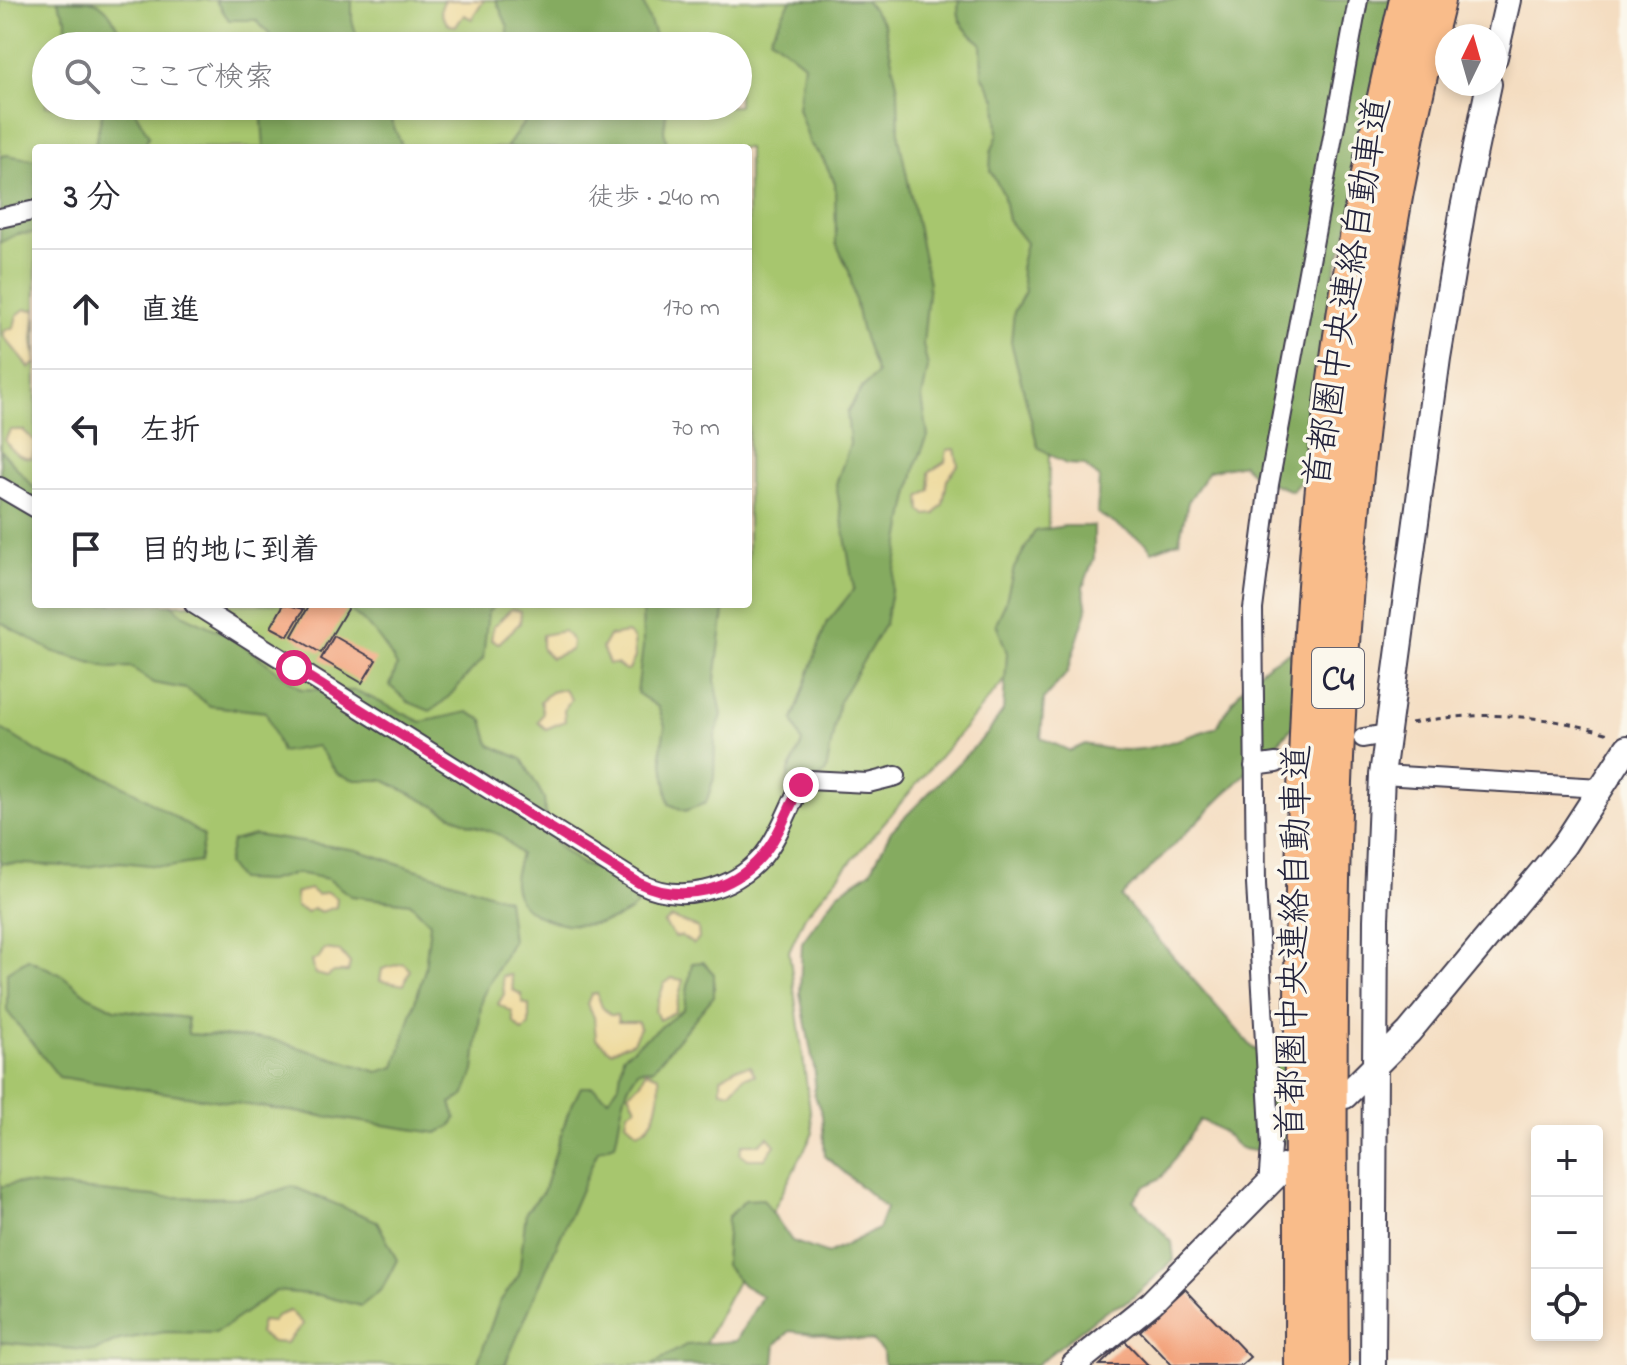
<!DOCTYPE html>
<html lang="ja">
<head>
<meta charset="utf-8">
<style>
	:root { --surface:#fff; --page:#f2f2f3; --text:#2b2b33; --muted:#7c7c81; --line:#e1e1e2 }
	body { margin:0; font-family:"Indie Flower","Klee One",sans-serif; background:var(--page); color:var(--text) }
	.controls { position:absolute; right:24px; bottom:24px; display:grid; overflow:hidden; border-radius:8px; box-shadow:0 4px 12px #0003 }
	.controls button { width:72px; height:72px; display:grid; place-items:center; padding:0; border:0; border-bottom:2px solid var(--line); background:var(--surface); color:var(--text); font:40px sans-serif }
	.compass { position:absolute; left:1435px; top:24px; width:72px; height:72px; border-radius:50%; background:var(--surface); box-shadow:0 4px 12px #0003; rotate:5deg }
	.stop { position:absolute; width:24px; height:24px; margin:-18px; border:6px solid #db2777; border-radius:50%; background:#fff }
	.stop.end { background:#db2777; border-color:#fff; box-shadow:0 2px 8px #0008 }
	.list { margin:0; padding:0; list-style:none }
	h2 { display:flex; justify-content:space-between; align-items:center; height:104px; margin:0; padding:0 32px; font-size:34px }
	h2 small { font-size:26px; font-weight:400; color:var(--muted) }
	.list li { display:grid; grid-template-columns:52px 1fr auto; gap:24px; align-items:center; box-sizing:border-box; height:120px; padding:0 32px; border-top:2px solid var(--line) }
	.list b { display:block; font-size:30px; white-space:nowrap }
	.list em { font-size:26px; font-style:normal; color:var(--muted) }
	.icon { flex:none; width:44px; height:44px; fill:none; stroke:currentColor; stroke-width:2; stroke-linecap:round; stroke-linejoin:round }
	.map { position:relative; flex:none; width:1627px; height:1365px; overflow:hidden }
	.search { position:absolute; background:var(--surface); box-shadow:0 4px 12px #0003; left:32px; top:32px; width:720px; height:88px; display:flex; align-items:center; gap:20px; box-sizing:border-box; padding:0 28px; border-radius:44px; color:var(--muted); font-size:30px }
	.panel { position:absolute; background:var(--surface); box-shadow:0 4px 12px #0003; left:32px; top:144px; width:720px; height:464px; border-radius:8px }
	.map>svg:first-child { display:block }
</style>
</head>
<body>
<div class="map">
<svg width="1627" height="1365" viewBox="0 0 1627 1365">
	<rect width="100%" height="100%" fill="#fbf7ec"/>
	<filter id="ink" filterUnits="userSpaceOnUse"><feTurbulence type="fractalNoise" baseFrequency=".0125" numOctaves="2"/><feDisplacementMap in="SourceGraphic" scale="16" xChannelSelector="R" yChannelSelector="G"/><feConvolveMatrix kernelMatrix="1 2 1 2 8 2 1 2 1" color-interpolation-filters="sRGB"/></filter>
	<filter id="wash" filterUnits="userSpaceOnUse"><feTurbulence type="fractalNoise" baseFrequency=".006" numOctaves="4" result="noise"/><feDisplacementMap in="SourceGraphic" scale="32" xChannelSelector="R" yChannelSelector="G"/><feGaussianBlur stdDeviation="1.8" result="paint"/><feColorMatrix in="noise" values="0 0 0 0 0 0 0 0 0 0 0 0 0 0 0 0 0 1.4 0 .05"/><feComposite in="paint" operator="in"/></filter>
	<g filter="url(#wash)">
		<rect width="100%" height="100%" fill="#f4ddc1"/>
		<path fill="#a7c66e" stroke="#647454" stroke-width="2" fill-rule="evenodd" d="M0,0h1054l-7,630 -242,286 -16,35 24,182 -119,232h-694zM46,46h692v60h-692zM36,148h712v456h-712z"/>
		<path fill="#85ab61" stroke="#54664e" stroke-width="2" d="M57,0c49,0 47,0 67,41l-2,5h-57l1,-27z
			M215,0h137v20l8,26h-93l3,-11 -14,-15h-27z
			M496,0h146l17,46h-151v-19z
			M791,0h74l19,24 14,65 1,49 30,145 -6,61 5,24 -6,30 6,38 -11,26 -11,47 -21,115 -46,78 -13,70 -18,14 -22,7 3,-22 13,-28 -9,-23 33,-96 28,-35 -18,-105 14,-40 -3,-32 15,-24 15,-14 -16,-45 -12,-58 -13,-28 -1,-60 -12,-24 -13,-15 -12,-36 6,-44 -34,-27z
			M959,0h434l-47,237 -13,39v32l-24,131 -3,35 -14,17 -37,-14 -12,-13 -34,7 -21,31 -9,39 -27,10 -6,-8 -49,-30 2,-35 -15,-13 -18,-1 -28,-17 -27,-105 3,-30 11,-21 -5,-23 6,-25 -18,-23 -5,-27 -13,-22 1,-19 7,-18 -2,-35 -14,-24 -1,-32c-16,-12 -26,-22 -22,-43z
			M104,106h28l17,30 -7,12h-48z
			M261,106h124l18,42h-139z
			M528,106h139l-3,25 4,17h-162l19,-27z
			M6,155l30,5v73l-19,1 -17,9v-86z
			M0,449l36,41v114h135l13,11 50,23 67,51 56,2 64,31 47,-10 15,8 7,25 32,14 22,39 2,24 12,24 25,19 24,6 37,22c-14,44 -125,43 -130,-9 -1,-9 4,-22 6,-30l-19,-19 -32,-11 -85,-44h-29l-17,-6 -21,-28 -36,6 -15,-40 -56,-6 -24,-17 -33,-6 -22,-16 -21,1 -56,-16 -54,-30z
			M1065,526h29v32l-11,29 4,23 -20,63 -23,26 -3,39 29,13 15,-7c56,15 79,-1 132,-17 17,-32 39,-61 73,-75l7,23 -2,50 -174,172 132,151 32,17 4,31 -4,46c-61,22 -38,-5 -85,-22l-38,57 -18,10 -11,13 39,42 2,18 -45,41 -24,10 -69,54h-152l-1,-13 -11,-11 -82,-10 -14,13 -2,21h-123l35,-20 50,-4 26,-45 -19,-11 -18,-20 3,-48 17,-17 18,-1 29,42 36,13 50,-25 8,-21 -61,-52 -3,-41 -8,-22 1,-20 -15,-80 2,-51 36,-49 33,-22 20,-40 96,-97 16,-23 4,-58 -11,-30 9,-19 9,-36 21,-37z
			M340,604h157l-9,8 -5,47c-20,18 -30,39 -53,52l-22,-9 -18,-16 7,-20c-15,-27 -30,-46 -57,-62z
			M642,604h83l-10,76 7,35 -7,22 -1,41 -8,25 -21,8 -16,-7 -8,-54 4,-24 -7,-19 -21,-14 6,-47z
			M0,728l47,29 48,15 39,19 70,45 -5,26 -30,5 -49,-5 -34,5 -86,-4z
			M254,835l103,15 150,49 5,42 -30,56 -8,74 -10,25 -13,7 5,15 -4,8 -15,7 -378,-56 -52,-66v-39l21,-13 34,16 26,21 27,13 72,9 1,16 83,5 107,33 17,-5 30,-98 5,-46 -20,-20 -59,-7 -23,-17 -31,-6 -29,8 -29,-1 -12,-16 5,-23z
			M703,962l11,12v22l-61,73 -14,1c-19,22 -17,47 -24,74l-17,6 -93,215h-28l22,-62 20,-28 7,-63 17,-20 25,-79 13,-26h12l15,12 11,-15 4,-28 61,-47 8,-46z
			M15,1183l149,14 90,1 38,-12 85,35 20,39 -15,29 -21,17 -42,-11 -43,-4 -60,42 -51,-1 -46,8 -24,11 -95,-9v-155z"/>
		<path fill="#eeda9e" stroke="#887e6c" stroke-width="2" d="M445,0h39l-12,19 -8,-4 -8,11 -7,-1c-8,-9 -11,-15 -4,-25z
			M25,309l11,1 -3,29 3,24 -6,5 -26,-31v-6l10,-4 3,-12z
			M10,430h13l13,12 -4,16c-13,-1 -20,-6 -27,-18z
			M955,449l3,16 -11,15 -4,24 -8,10 -9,1 -5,-4 -1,-14 10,-7 -1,-18 16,-10 2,-12z
			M511,609l10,2 -1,12 -21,20 -8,-3 2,-13z
			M564,631l8,10 -1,9 -20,8 -9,-9v-14z
			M627,633l7,6 1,18 -6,13 -4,1 -8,-7h-8l-7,-16 7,-12z
			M564,689l7,10 -7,11 1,11 -19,8 -8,-7 5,-9 -3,-12 11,-9z
			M310,889l7,6 10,-3 10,6 -1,9 -15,5 -8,-4 -6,4 -11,-5 -1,-14z
			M672,918l26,10 1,11 -6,5 -12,-8 -6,1 -11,-14z
			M324,949l16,2 10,12 -2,9h-14l-7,5 -12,-3 -3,-13 7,-3z
			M403,963l7,7 -6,15 -24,-4 2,-12z
			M511,975l2,15 8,4 2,9 6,2v20l-6,7 -9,-9 -2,-11 -14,-8 6,-10 -2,-18z
			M672,978l11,2 -8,32 -16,8 -4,-9 9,-27z
			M597,993l5,14 8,8h7l1,7h20l2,6 -7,14 -22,9 -15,-12 -2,-22 -7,-13 4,-10z
			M750,1066l5,9 -11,2 -13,15 -10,-2v-12l15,-10z
			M646,1071l13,5c2,16 0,51 -22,56l-11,-10 2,-10 8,-5 -7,-14 13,-12z
			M768,1137l7,8 -10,14h-17l-8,-6 3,-9h17z
			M290,1311l13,13 -17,19 -14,-1 -13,-9 3,-12 10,1 4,-6z"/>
		<g id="blocks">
			<path fill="#f3a37c" d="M284,604l20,5 -16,27 -17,-9z
				M310,604h40l-29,49 -29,-17z
				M334,636l42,24 -14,23 -41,-24z
				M1185,1289l65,68 -9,8h-69l-32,-34z
				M1125,1341l23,24h-48z"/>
		</g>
	</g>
	<g filter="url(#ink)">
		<use href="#blocks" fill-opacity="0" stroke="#423e4f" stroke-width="2"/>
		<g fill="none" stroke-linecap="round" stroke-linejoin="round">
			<g stroke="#423e4f" stroke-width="22">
				<path id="minor" d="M0,218l36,-8
					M0,487l36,21
					M194,604l445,279c42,21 93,8 124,-27 17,-21 25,-48 38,-71l7,-5 60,3 28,-7
					M1363,738l23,-4
					M1254,766l22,-3
					M1382,775l219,13
					M1268,1186l3,-39 -15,-263 -3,-275 16,-125 89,-484"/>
			</g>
			<g stroke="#423e4f" stroke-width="28">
				<path id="tertiary" d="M1495,57l13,-57
					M1345,1096l64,-64 155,-187 63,-97
					M1074,1365l77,-62 135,-137
					M1373,1365l3,-445 6,-145 56,-417 25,-150 26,-124"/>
			</g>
			<g stroke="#423e4f" stroke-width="38">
				<path id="motorway" d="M1302,1365c1,-314 -8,-632 28,-944 16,-143 44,-282 77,-421
					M1331,1365c-4,-459 -8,-916 107,-1365"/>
			</g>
			<path stroke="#423e4f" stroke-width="3" stroke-dasharray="6 6" stroke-linecap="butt" d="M1411,723c69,-13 135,-9 201,12
				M1626,1365l1,-2"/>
			<use href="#minor" stroke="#fff" stroke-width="18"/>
			<use href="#tertiary" stroke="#fff" stroke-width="24"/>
			<use href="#motorway" stroke="#f9bc8a" stroke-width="34"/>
		</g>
	</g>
	<g fill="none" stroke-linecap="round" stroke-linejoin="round" filter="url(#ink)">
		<path stroke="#db2777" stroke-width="10" d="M294,668l345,215c42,21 93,8 123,-27 18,-21 26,-48 39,-71"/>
	</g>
	<g text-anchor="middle" stroke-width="7" stroke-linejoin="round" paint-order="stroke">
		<rect fill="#fbf7ec" stroke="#636270" stroke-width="2" x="1312" y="648" width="52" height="60" rx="6"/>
		<g font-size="34" font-weight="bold" fill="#22223b">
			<text x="1338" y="690">C4</text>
		</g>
		<g font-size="36" fill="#22223b" stroke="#fbf7ec">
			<text transform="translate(1345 292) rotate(-81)" y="13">首都圏中央連絡自動車道</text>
			<text transform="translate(1292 942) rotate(-89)" y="13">首都圏中央連絡自動車道</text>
		</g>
	</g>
</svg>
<div class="controls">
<button>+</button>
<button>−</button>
<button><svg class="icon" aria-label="locate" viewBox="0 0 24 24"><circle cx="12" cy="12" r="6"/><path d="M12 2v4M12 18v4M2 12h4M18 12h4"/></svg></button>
</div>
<svg class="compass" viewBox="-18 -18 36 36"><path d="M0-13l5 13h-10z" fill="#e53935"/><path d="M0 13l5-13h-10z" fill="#7c7c81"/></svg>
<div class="stop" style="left:294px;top:668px"></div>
<div class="stop end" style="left:801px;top:785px"></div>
<div class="search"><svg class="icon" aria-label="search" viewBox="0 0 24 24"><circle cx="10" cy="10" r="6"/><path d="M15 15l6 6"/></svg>ここで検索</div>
<section class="panel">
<h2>3 分<small>徒歩 · 240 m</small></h2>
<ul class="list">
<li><svg class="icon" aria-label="ahead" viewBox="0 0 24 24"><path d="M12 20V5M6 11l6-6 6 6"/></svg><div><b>直進</b></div><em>170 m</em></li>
<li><svg class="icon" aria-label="left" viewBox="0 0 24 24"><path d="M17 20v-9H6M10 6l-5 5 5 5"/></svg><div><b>左折</b></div><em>70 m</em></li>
<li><svg class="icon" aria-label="arrive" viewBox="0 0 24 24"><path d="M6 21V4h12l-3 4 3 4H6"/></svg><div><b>目的地に到着</b></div></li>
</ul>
</section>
</div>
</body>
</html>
